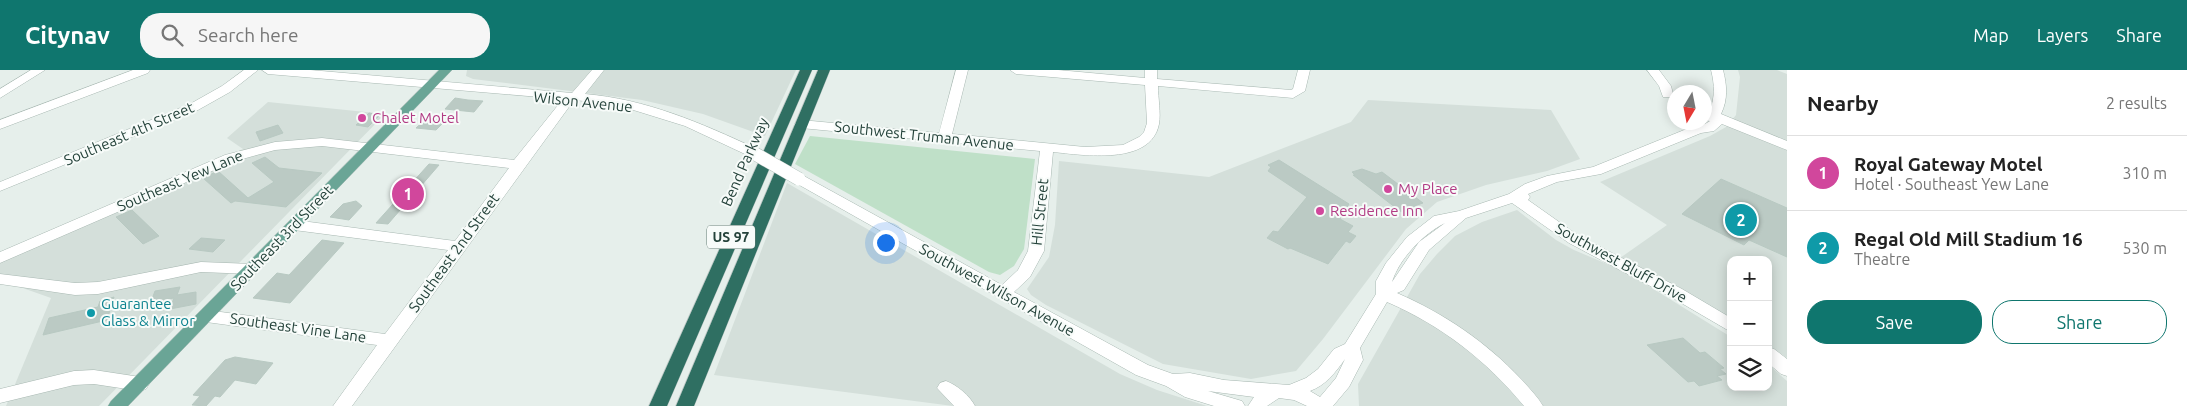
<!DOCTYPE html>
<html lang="en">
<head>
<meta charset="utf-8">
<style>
	:root { --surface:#fff; --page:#f6f6f6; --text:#222; --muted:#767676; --line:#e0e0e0; --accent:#0f766e }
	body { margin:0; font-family:Ubuntu,sans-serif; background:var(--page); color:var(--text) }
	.controls { position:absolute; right:15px; bottom:15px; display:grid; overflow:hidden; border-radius:10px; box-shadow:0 2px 12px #0003 }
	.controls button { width:45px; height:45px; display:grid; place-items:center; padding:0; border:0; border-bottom:1px solid var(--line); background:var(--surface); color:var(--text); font:25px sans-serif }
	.compass { position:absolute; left:1667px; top:15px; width:45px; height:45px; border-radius:50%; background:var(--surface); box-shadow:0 2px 12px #0003; rotate:190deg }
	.you { position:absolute; left:885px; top:172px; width:18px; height:18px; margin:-12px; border:4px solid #fff; border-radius:50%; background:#1a73e8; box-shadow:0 0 0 8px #1a73e833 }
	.badge { display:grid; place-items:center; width:32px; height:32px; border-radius:50%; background:var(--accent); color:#fff; font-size:16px; font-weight:700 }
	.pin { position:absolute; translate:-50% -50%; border:2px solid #fff; box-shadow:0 1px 5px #0006 }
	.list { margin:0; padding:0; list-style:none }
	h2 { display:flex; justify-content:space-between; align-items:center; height:65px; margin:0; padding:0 20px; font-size:21px }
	h2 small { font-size:16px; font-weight:400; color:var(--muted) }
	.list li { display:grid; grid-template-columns:32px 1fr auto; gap:15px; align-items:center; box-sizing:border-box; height:75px; padding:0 20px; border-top:1px solid var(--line) }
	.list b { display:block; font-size:19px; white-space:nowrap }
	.list p { margin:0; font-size:16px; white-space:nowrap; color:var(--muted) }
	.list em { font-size:16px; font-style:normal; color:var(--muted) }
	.actions { display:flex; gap:10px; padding:15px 20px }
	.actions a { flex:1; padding:11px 0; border:1px solid var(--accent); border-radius:20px; text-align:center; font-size:18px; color:var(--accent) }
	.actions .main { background:var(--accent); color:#fff }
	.icon { flex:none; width:28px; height:28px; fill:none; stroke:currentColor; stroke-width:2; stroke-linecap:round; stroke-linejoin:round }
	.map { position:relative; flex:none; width:1787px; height:336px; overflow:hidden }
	header { display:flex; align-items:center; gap:30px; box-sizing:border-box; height:70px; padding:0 25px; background:var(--accent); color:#fff }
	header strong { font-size:24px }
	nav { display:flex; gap:28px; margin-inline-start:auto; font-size:18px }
	.search { width:350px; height:45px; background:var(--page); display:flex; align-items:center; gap:12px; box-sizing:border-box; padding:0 18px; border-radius:20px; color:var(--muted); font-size:19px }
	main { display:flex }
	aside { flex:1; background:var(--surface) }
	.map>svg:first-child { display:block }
</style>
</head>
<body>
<header>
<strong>Citynav</strong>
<div class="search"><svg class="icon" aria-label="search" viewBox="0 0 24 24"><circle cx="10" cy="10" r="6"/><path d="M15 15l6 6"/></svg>Search here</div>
<nav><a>Map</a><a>Layers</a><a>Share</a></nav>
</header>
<main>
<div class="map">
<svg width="1787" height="336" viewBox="0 0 1787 336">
	<rect width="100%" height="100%" fill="#e6efeb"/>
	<path fill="#d4dfda" d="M467,0h329l-31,66 -62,-22 -61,-14 -169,-21 -7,-3z
		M1738,0h39l10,4v284l-19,-13v-85h-37v60l-111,-62 47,-33 -67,-43 110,-46 16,-9 10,-12 4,-38z
		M1368,30l183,10 29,49 -33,12 -61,14 -49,17 -31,27 -83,110 -27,32 -45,8 -88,-15 -117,-59 -15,-10 -4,-6 22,-32 6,-32 4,-64 150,16 142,-55z
		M268,32l117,12 -286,292h-93l45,-108 -51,-18v-25l243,-106 -16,-11z
		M787,113l333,191 37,16 50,16h-254l-239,-31z
		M1517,140l39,30 18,10 52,22 105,65v50h37v-23l19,17v25h-428l-1,-22 62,-110 17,-20 18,-18 27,-14z"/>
	<path fill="#bfe0c8" d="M810,66l225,23 -11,90 -10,17 -14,9 -11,-3 -194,-108z"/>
	<path fill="#bbcac4" stroke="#b8c9c2" d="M455,28l13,2 15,1 -9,11 -29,-3z
		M369,43l11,2 -12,12 -12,-2z
		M426,49l19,2 -9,9 -20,-2z
		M278,55l5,8 -23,8 -4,-9z
		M265,87l14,11 43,5 -36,34 -51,-6 -4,2 -28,-25 15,-7 30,27 26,-16 -22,-19z
		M1279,90l70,44 -9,15 13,7 -5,6 8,4 -6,7 -4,-2 -18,23 -38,-16 -2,1 -21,-11 6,-7 5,1 29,-35 -39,-26 3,-4 -3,-2z
		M429,94l10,1 -51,59 -12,-1z
		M1362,99l14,5 6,-2 41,31 -9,3 3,2 -12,5 -5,-2 -47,-36h2l-3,-3z
		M1721,109l66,29v49l-38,-17 -5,5 -62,-31z
		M356,131l6,5 -13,14 -19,-3 13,-13z
		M132,140l27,26 -16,8 -27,-27z
		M201,168l24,2 -12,12 -24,-3z
		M322,170l22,3 -54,60 -37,-5 24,-25 12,2z
		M180,217l-3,8 19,-3v12l-26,5 4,-11 -23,4 4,-11z
		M114,227l-7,23 -64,15 6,-17 49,-11 2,-6z
		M1683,268l17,15 5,-1 19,16 -4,1 6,5 -9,2 5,4 -23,6 -5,-5 -6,1 -41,-37z
		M235,287l38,6 -17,21 -21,-4 -15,17 -5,-1 -9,10 -14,-1 8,-9 -7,-1 32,-35z"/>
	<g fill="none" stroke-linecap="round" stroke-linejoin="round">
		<g stroke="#a8b8b2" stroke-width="1">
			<path id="minor" d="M31,0h14l-45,28v-9z
				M133,0h17l-2,3 -148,56v-9z
				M244,0h14l-28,22 -32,18 -198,81v-9l190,-78 32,-18z
				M262,0h48l262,23 20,-23h12l-19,24c61,5 116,29 172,55l2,3 -7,4 -5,-1 -62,-29 -71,-22 -40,-4 -222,306h-19l44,-61 -171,-23 -6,-2 -2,-4 2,-4 6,-2 179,24 63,-84 -154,-20 -5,-2 -2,-3 2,-3 5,-2 161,21 54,-73 -187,-22 -47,4 -40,11 -235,102v-11l225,-97 50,-13 47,-4 192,22 49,-61 -295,-25z
				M956,0h12l-16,64 133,13 38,-2 16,-8 5,-5 3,-9 -2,-38 -129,-11 -6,-4h48l87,8v-8h12v9l134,11 2,-1 5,-19h12l-5,21 -12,7 -135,-12c0,12 3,27 1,38 -8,42 -76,31 -106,28l-9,99 -14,26 -16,15 134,73 25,9 17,-1 34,7 65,5 17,-7 12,-9 16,-20 11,-5 31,-50v-13l10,-18 21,-26 27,-21 25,-5 50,-17 16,-10 22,-8 46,-9 101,-41 11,-2 5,-3 -6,-1v-6l5,-1c6,-14 6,-28 2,-43h12c4,15 5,30 -2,44l66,27v9l-65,-26 -8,7 -13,2 -100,41 -44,8 -29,12 2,3 -2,3 51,36 103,53 49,29v14l-60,-35 -102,-54 -57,-40 -46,15 -37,32 -25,40 -7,3c48,21 89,49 124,86 8,9 16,17 22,27h-19c-37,-45 -83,-81 -137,-104l-27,46 3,12 -14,27 -16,19h-26l-13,-6 -15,-2 -12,8h-19l6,-9 -46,-6 34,10 3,5h-31l-29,-9 -19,-11 -30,-11 -342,-193 -2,-3 2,-3h10l198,109 16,-15 10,-19 12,-100 -239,-23 -7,-4 7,-4 138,13zM1445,153l-26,19 -27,40c7,-23 31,-48 53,-59zM1345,289l-9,19 -16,19 -10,-6c16,-6 25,-18 35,-32z
				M1647,0h12l12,16 2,8 -2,3h-8l-4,-11z
				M201,192l51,2 5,1 3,4 -3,4 -5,1 -51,-2 -103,22 -23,1 -75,-11v-10l75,9 23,-1z
				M1768,277l6,2 13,10v17l-6,-2 -13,-11z
				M94,300l46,7 6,2 3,5 -3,5 -6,2 -46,-7 -20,1 -74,18v-14l74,-18z
				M946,311c11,4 24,15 29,25h-21l-17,-18 3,-5z"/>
		</g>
		<g stroke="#c2cac8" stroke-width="1">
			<path id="major" d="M439,0h13l-324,336h-20l3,-5z"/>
		</g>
		<g stroke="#c2cac8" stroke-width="1">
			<path id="highway" d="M800,0h12l-145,336h-18z
				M818,0h12l-136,336h-18z"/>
		</g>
		<use href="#minor" fill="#fff" fill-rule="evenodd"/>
		<use href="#major" fill="#6aa596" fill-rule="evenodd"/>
		<use href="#highway" fill="#2f6f62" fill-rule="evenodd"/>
		<g stroke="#a8b8b2" stroke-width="14" stroke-linecap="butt">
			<path id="minor-bridge" d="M752,82l47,27"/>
		</g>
		<use href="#minor-bridge" stroke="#fff" stroke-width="13"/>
	</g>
	<g fill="#d1479c" stroke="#f7fbf9" stroke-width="2">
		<circle cx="362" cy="48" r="5"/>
		<circle cx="1388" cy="119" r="5"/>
		<circle cx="1320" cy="141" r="5"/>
	</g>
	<circle fill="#0f9aa8" stroke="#f7fbf9" stroke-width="2" cx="91" cy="243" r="5"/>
	<g text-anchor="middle" stroke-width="4" stroke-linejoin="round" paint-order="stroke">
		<rect fill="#f7fbf9" stroke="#637a73" stroke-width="1" x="707" y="155.5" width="48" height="23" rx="4"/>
		<g font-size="14" font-weight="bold" fill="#24423a">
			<text x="731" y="172">US 97</text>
		</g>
		<g font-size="15" fill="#24423a" stroke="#f7fbf9">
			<text transform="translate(583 32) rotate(6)" y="5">Wilson Avenue</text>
			<text transform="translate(129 64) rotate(-23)" y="5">Southeast 4th Street</text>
			<text transform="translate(924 66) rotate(6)" y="5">Southwest Truman Avenue</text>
			<text transform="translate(745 92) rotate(-66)" y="5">Bend Parkway</text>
			<text transform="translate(180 111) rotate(-23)" y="5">Southeast Yew Lane</text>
			<text transform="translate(1040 142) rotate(-84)" y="5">Hill Street</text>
			<text transform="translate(282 168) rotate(-46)" y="5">Southeast 3rd Street</text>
			<text transform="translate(454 183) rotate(-54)" y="5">Southeast 2nd Street</text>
			<text transform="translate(1621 193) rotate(29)" y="5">Southwest Bluff Drive</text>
			<text transform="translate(997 220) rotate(29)" y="5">Southwest Wilson Avenue</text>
			<text transform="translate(298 258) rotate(8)" y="5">Southeast Vine Lane</text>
		</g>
		<g font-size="15" fill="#b23c85" stroke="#f7fbf9" text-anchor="start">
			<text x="372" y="53">Chalet Motel</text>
			<text x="1398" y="124">My Place</text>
			<text x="1330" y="146">Residence Inn</text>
		</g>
		<g font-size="15" fill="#0d838f" stroke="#f7fbf9" text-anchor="start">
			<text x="101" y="239">Guarantee<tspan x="101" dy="17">Glass &amp; Mirror</tspan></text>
		</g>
	</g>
</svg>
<div class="controls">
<button>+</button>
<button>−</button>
<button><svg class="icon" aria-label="layers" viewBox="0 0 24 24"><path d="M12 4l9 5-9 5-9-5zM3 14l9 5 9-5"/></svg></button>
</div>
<svg class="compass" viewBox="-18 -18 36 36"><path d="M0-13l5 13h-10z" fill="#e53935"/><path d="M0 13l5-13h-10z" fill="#767676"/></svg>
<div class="you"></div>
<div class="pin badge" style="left:408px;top:124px;background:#d1479c">1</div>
<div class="pin badge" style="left:1741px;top:150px;background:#0f9aa8">2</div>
</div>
<aside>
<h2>Nearby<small>2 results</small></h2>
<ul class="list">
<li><span class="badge" style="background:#d1479c">1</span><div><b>Royal Gateway Motel</b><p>Hotel · Southeast Yew Lane</p></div><em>310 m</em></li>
<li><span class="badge" style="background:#0f9aa8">2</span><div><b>Regal Old Mill Stadium 16</b><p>Theatre</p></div><em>530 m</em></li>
</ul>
<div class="actions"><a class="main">Save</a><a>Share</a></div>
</aside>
</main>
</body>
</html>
